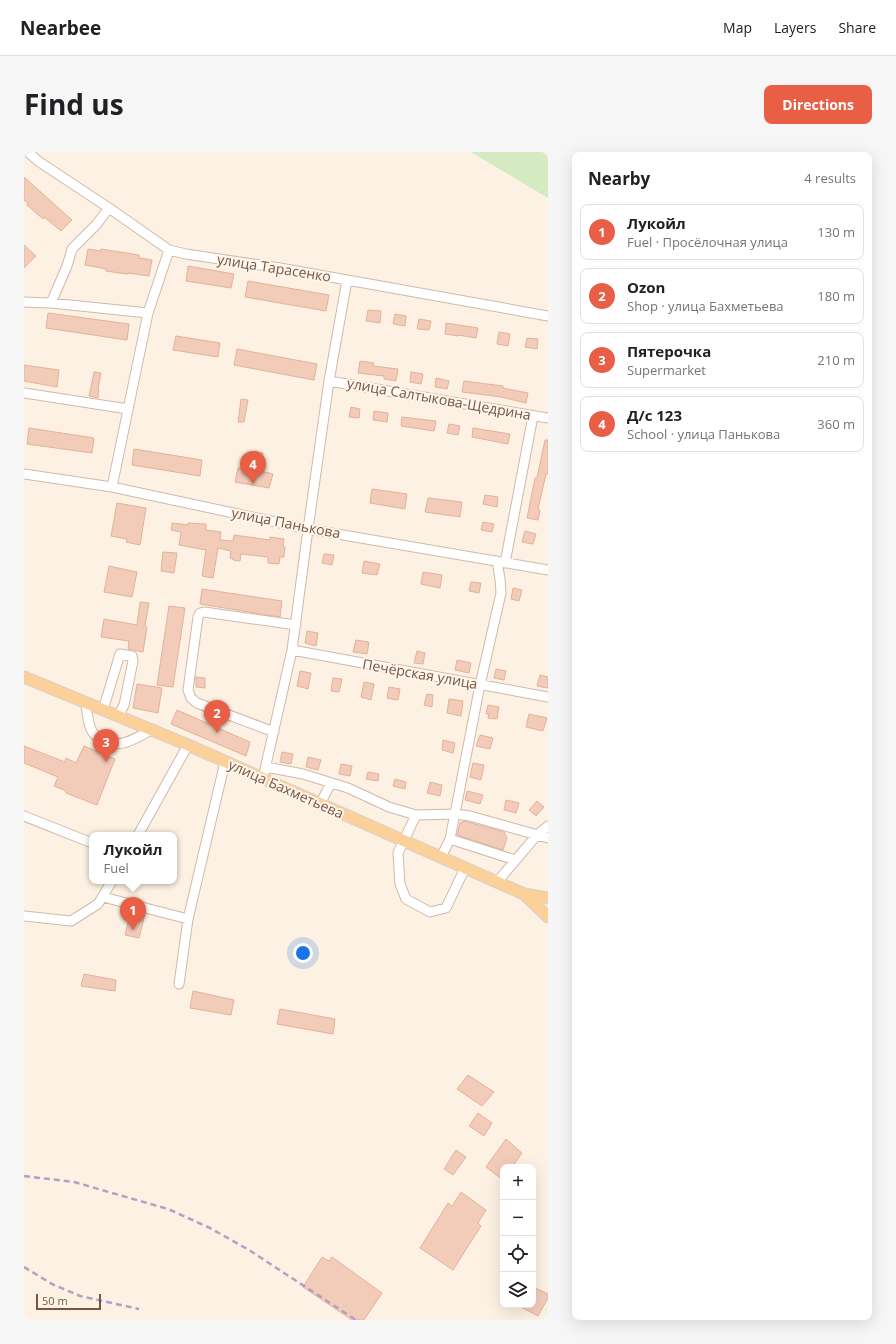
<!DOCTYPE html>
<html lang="en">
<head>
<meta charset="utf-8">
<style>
	:root { --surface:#fff; --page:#f6f6f6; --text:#202124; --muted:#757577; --line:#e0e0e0; --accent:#e95f45 }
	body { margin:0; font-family:"Open Sans",sans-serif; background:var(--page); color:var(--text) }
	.controls { position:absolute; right:12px; bottom:12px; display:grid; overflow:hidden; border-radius:8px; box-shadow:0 4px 16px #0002 }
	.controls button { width:36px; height:36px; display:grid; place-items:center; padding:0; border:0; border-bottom:1px solid var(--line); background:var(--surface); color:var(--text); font:20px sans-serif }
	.scale { position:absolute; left:12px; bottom:10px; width:65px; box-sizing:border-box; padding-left:4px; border:2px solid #755548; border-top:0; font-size:11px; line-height:14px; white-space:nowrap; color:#755548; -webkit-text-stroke:3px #fff5e9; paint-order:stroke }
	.you { position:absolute; left:279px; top:801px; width:14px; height:14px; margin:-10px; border:3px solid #fff; border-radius:50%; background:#1a73e8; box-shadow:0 0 0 6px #1a73e833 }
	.badge { display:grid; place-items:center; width:26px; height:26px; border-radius:50%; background:var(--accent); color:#fff; font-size:13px; font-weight:700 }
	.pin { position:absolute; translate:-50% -33px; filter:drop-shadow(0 1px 2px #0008) }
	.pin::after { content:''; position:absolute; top:21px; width:14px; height:12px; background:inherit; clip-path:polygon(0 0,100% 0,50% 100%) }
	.popup { position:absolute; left:65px; top:680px; width:88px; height:52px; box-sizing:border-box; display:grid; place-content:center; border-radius:8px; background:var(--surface); filter:drop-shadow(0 1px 3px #0005); font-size:13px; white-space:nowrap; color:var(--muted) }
	.popup b { font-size:15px; color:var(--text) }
	.popup::after { content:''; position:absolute; left:50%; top:100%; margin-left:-8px; border:8px solid transparent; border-top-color:var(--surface) }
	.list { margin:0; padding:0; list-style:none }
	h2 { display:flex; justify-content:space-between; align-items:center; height:52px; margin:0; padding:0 16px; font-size:17px }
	h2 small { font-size:13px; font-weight:400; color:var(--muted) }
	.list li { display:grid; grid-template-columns:26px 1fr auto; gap:12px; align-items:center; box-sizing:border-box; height:56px; margin:0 8px 8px; padding:0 8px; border:1px solid var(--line); border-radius:8px }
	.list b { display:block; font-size:15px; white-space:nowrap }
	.list p { margin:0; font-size:13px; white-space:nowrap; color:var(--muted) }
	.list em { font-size:13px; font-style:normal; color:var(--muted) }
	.icon { flex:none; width:22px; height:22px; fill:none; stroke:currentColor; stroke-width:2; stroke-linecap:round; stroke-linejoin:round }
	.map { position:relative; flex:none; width:524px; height:1168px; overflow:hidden; border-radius:8px }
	header { display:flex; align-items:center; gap:24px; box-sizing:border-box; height:56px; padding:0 20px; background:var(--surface); border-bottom:1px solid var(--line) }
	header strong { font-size:19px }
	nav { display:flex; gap:22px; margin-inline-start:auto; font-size:14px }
	.intro { display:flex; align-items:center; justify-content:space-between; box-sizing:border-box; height:96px; padding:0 24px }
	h1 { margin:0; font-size:28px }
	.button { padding:10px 18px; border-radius:8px; background:var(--accent); color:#fff; font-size:14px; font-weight:700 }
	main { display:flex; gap:24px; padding:0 24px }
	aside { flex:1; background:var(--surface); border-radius:8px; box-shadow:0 4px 16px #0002 }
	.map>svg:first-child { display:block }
</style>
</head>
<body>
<header>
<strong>Nearbee</strong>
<nav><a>Map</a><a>Layers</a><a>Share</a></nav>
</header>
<div class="intro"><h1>Find us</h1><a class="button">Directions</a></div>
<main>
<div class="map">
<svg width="524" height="1168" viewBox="0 0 524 1168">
	<rect width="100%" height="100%" fill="#fcf1e2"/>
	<path fill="#d4eac1" d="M447,0h77v46z"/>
	<path fill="#f2ccb9" stroke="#e5b19a" d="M0,25l48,43 -11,11 -17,-14 -1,2 -16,-14 1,-2 -4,-3z
		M0,93l12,11 -12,12z
		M64,97l13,2v-2l38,6v3l13,2 -3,16 -21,-3v1l-9,-1 -13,-2v-2l-21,-4z
		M164,114l46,8 -3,14 -45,-7z
		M224,129l81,14 -3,16 -81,-14z
		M344,158l13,1 -1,12 -14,-2z
		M24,161l81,11 -2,16 -81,-12z
		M371,162l11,2 -1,10 -12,-2z
		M395,167l12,2 -2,9 -12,-1z
		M422,171l32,5 -2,10 -18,-3v1l-13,-2z
		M475,180l11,2 -2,12 -11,-2z
		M152,184l44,7 -2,14 -45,-7z
		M503,186l11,1 -1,10 -12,-2z
		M213,197l80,15 -3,16 -80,-15z
		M336,209l14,2 -1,3 25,3 -2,12 -12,-2v-3l-26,-3z
		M0,213l35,5 -2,17 -33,-6z
		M70,220l7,1 -3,16 1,1 -1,8 -9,-2z
		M387,220l12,2 -2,10 -11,-2z
		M412,226l13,3 -2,8 -12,-2z
		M440,229l39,5v2l25,5 -2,10 -25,-6 -39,-5z
		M217,247l7,1 -4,22h-6z
		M327,255l9,2 -1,9 -10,-1z
		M350,259l14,2 -1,9 -14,-2z
		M378,265l34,4 -2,10 -33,-5z
		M425,272l11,2 -2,9 -11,-2z
		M5,276l65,10 -2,15 -65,-9z
		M449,276l37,6 -2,10 -36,-7z
		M521,288h3v34h-2l-8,35 2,1 -2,10 -11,-2 8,-40h2z
		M110,297l68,11 -2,16 -68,-11z
		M231,299l8,2 -2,18 12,3 -4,14 -34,-6 3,-14 14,2z
		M348,337l35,5 -2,15 -35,-6z
		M461,343l13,2 -1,10 -14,-3z
		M404,346l34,4 -2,15 -35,-5z
		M93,351l29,5 -6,37 -14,-3 1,-3 -16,-3z
		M459,370l11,2 -2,8 -11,-2z
		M148,371l16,2v-2l18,1v6l15,2 -1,8 13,1 1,-6 36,5v-3l14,2 -1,7 2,1 -1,10h-4l-1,7 -11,-1v-6l-27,-3 -1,7 -7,-1v-1l-3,-1 1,-7 -13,-3 -5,30 -11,-2 4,-26 -27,-5 2,-13 -10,-2z
		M501,379l11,3 -3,10 -11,-2z
		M139,400l14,1 -3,20 -13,-2z
		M300,402l10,1 -2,10 -10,-2z
		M340,409l16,3 -3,11 -15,-2z
		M85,414l28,6 -5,25 -28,-5z
		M399,420l19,3 -2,13 -19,-4z
		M447,430l10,1 -2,10 -10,-2z
		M489,436l9,2 -3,11 -8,-2z
		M178,437l80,12 -2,16 -80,-13z
		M116,450l9,1 -4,23 2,1 -4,25 -15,-3 1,-8 -28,-4 3,-18 33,6z
		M145,454l16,2 -12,79 -16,-2z
		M283,479l11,2 -2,13 -11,-3z
		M332,488l13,2 -2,12 -14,-2z
		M393,499l8,2 -2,11 -9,-1z
		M433,508l14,3 -2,10 -14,-3z
		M472,517l10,2 -2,9 -10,-2z
		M276,519l11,2 -3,16 -11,-3z
		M516,523l8,2v11l-11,-2z
		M172,525l9,1v10l-9,-1z
		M309,526l9,1 -3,13 -8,-1z
		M340,530l10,2 -3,16 -10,-3z
		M113,532l25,4 -4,25 -25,-5z
		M365,535l11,2 -2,11 -11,-2z
		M403,542l6,1 -1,12 -8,-2z
		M425,547l14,2 -2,15 -14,-3z
		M464,553l11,2 -2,12 -9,-1 1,-4h-3z
		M153,558l73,32 -4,14 -75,-32z
		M505,562l18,4 -4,13 -17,-4z
		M456,583l13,3 -3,11 -14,-3z
		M419,588l12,3 -2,10 -11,-3z
		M0,594l41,16 1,-4 10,5 8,-17 31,13 -18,46 -31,-12v-2l-12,-5 4,-9 -34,-14z
		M258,600l11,2 -2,10 -11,-2z
		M284,605l13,3 -3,10 -12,-3z
		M449,611l11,2 -3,15 -11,-3z
		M317,612l11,2 -2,10 -11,-2z
		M344,620l11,2 -1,7 -12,-2z
		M371,627l11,3 -1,7 -12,-3z
		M406,630l12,3 -2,11 -13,-3z
		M443,639l16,4 -3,9 -15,-4z
		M482,648l13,3 -3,10 -12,-3z
		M513,649l7,6 -8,9 -7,-6z
		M440,669l40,11 3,6 -4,12 -46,-15 3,-12z
		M107,758l14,4 -6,24 -14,-3z
		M60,822l32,6 -1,11 -34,-5z
		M169,839l41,9 -3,15 -41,-7z
		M256,857l55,10 -2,15 -56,-10z
		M444,923l26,17 -12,14 -25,-17z
		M454,961l14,10 -8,13 -15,-10z
		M482,987l16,14 -10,14h-9v13l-17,-13z
		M432,998l10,7 -13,18 -9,-6z
		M437,1040l25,18 -8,13 3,3 -28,44 -33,-22 28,-45 4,3z
		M298,1105l7,4 3,-4 50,36 -18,27h-12l-49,-33z
		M509,1135l15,7v4l-10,18 -21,-11h16z"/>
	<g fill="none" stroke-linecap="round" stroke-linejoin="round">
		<g stroke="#d0b9ac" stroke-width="11">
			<path id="minor" d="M4,0l10,9 71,47 60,42 17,4 94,14 268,48
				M0,150l27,1 97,10
				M27,151l16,-37 5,-17 24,-24 13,-17
				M305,229l219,37
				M0,241l104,16
				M0,322l88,13 196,42 240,41
				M88,335l36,-174 21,-63
				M481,411l28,-147
				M268,498l256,47
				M62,551c1,9 2,26 9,32 17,18 39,5 56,-5
				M79,558l17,-56 12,2 1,5 -9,44 -6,11
				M250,580l-77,-29 -6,-5 -3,-8 10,-73 2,-4 4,-1 92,13
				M242,615l37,7 45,14 41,19 27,8 40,-1 14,2 78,22
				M239,626l29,-128 16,-121 21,-148 18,-101
				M296,652l11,-21
				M392,663l-18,38 2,31 6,15 24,13 16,-4 19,-40
				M0,664l68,27
				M114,683l50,-90
				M426,687l65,21
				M417,705l9,-18 30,-154 21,-92 -1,-14 -3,-18
				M473,730l40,-47 11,-9
				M79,745l85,22
				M0,764l47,5 27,-17 14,-23
				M155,832l9,-65 37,-157"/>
		</g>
		<g stroke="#d8cfcc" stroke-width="13">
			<path id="major" d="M0,525l164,68 336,149 24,4
				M500,742l24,23"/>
		</g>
		<use href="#minor" stroke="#fff" stroke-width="9"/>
		<use href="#major" stroke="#fcd199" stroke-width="11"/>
		<path stroke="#b2a1c6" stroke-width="2.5" stroke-dasharray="6 4" stroke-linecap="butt" d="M0,1024l50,6 94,27 42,19 39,22 107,70
			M0,1115l28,17 28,12 59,13"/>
	</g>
	<g text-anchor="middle" stroke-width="4" stroke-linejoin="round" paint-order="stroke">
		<g font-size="14" fill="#755548" stroke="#fff5e9">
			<text transform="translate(250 116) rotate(9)" y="5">улица Тарасенко</text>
			<text transform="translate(415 247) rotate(10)" y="5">улица Салтыкова-Щедрина</text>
			<text transform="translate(262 371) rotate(11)" y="5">улица Панькова</text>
			<text transform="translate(396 522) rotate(10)" y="5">Печёрская улица</text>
			<text transform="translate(262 637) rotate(24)" y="5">улица Бахметьева</text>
		</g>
	</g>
</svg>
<div class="controls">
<button>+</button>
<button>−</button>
<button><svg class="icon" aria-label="locate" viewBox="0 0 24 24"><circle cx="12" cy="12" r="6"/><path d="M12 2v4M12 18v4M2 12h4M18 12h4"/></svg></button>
<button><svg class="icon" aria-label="layers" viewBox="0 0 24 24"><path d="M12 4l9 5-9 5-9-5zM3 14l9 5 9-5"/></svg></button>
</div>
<div class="scale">50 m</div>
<div class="you"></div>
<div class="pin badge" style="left:109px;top:778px">1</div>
<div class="popup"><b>Лукойл</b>Fuel</div>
<div class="pin badge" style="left:193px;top:581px">2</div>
<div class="pin badge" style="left:82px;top:610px">3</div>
<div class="pin badge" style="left:229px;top:332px">4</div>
</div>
<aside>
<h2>Nearby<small>4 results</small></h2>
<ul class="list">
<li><span class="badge">1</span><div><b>Лукойл</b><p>Fuel · Просёлочная улица</p></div><em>130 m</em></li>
<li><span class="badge">2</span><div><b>Ozon</b><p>Shop · улица Бахметьева</p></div><em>180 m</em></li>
<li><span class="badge">3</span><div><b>Пятерочка</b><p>Supermarket</p></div><em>210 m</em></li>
<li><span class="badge">4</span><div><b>Д/с 123</b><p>School · улица Панькова</p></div><em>360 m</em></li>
</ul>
</aside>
</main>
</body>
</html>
